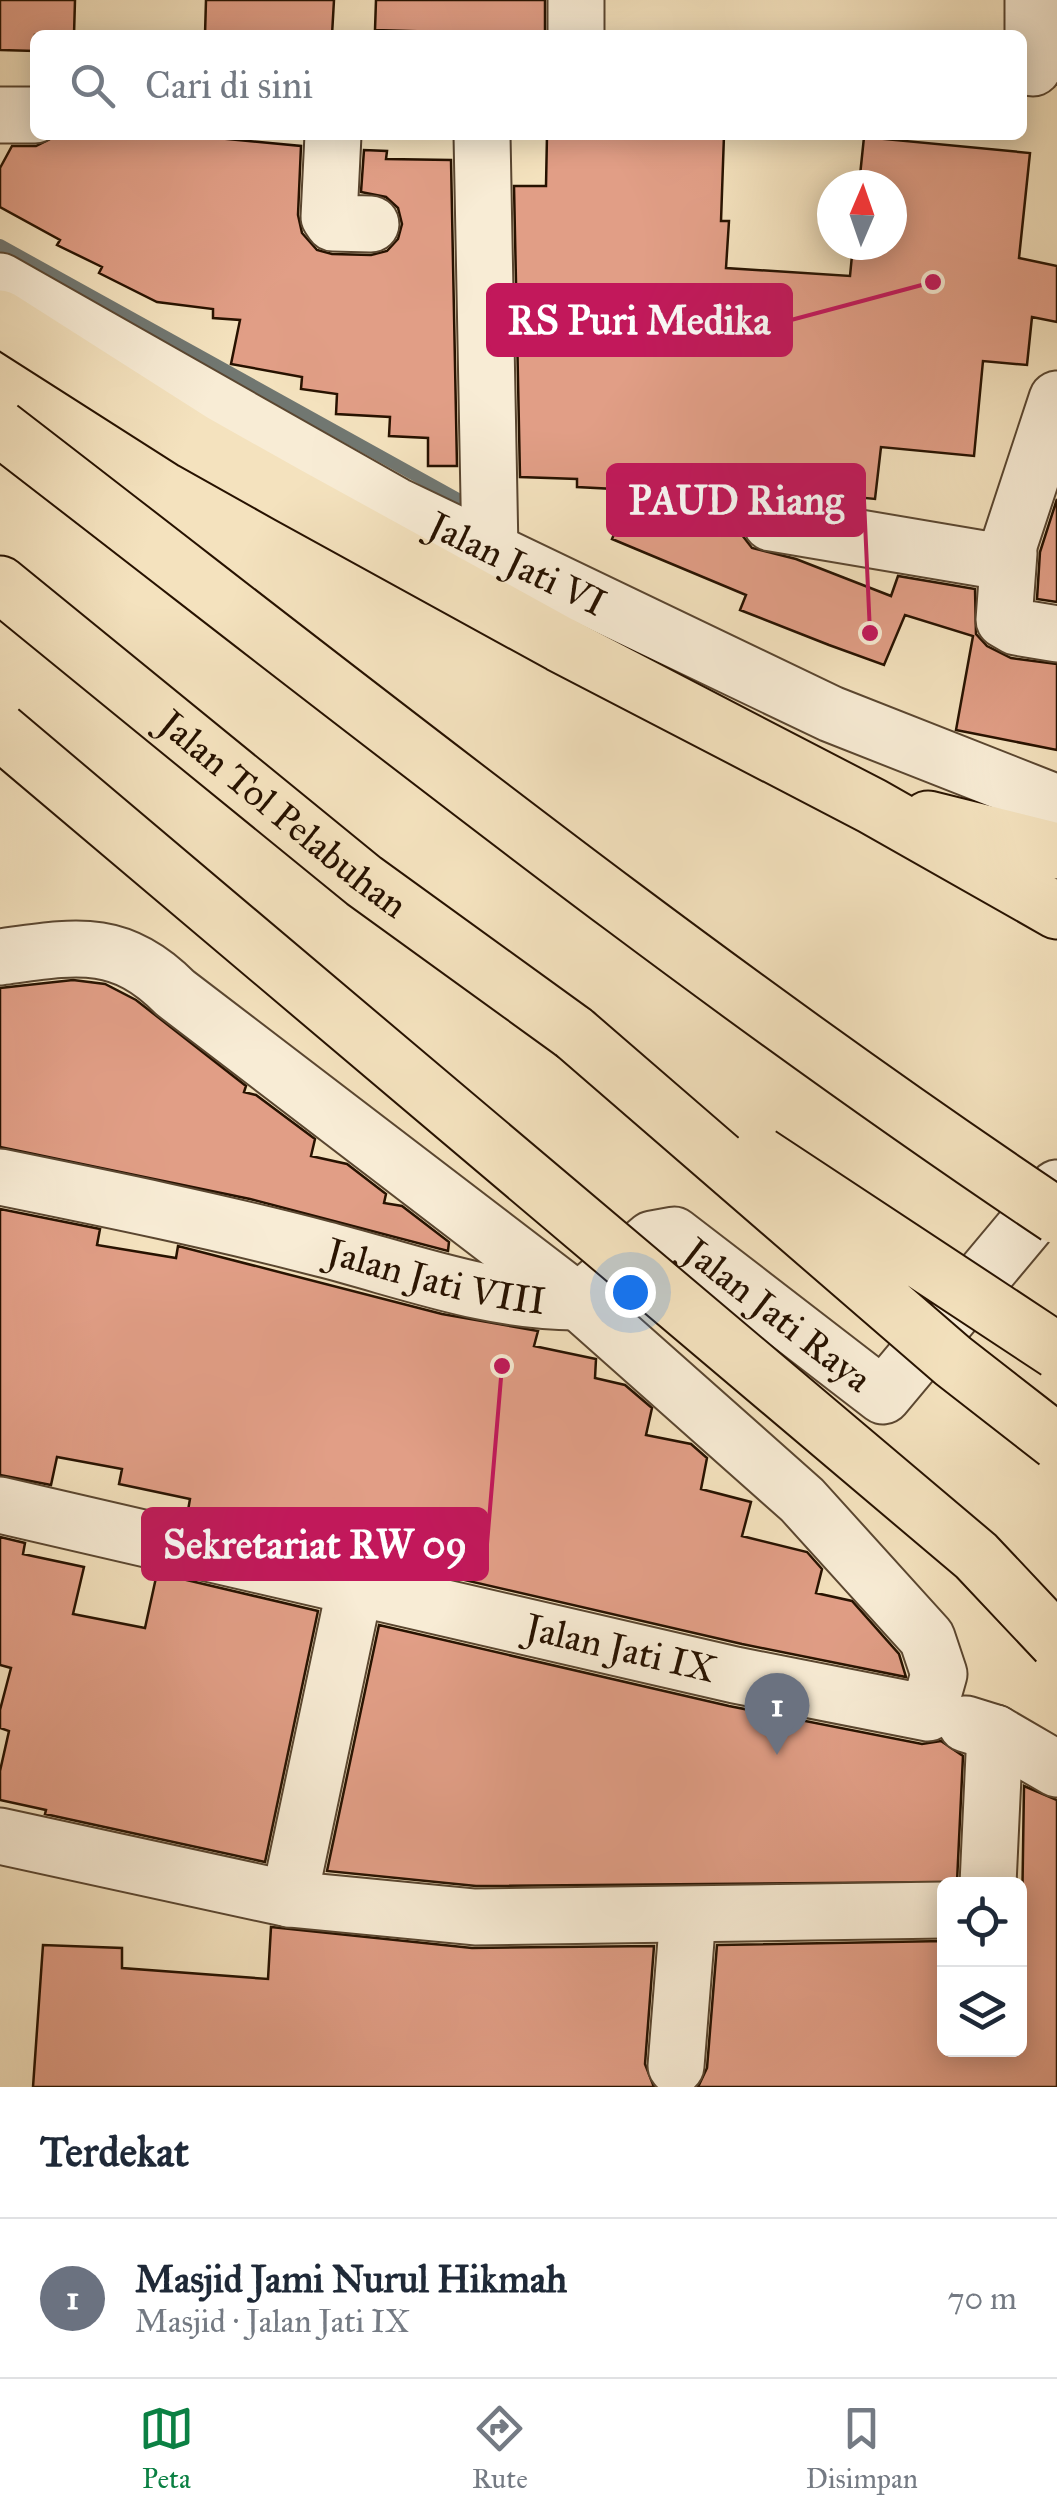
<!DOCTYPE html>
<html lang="id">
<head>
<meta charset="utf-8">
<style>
	:root { --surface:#fff; --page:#f6f6f7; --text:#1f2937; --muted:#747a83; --line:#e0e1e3; --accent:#0b8043 }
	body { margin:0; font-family:"IM FELL Great Primer",serif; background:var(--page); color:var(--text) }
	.controls { position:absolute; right:30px; bottom:30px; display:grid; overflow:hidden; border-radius:15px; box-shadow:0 5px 25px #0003 }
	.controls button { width:90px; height:90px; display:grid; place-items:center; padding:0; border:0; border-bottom:2px solid var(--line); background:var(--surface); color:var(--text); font:50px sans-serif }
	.compass { position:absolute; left:817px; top:170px; width:90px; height:90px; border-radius:50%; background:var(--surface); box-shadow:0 5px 25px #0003; rotate:2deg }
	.you { position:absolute; left:630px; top:1292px; width:35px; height:35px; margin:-25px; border:8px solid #fff; border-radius:50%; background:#1a73e8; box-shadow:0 0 0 15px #1a73e833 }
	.badge { display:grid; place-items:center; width:65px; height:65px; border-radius:50%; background:var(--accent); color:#fff; font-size:32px; font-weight:700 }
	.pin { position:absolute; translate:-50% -82px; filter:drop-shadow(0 2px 5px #0008) }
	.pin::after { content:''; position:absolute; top:52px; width:35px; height:30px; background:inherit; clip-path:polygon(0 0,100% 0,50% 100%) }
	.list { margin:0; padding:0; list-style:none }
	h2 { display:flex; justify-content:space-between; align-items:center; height:130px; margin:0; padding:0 40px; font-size:42px }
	h2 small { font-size:32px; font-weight:400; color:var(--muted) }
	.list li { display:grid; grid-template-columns:65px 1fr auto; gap:30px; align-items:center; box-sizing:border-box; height:160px; padding:0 40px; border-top:2px solid var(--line) }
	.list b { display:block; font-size:38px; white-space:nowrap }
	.list p { margin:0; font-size:32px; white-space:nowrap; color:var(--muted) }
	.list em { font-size:32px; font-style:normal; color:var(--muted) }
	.icon { flex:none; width:55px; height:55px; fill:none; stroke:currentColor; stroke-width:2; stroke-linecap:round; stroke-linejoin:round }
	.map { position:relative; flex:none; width:1057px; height:2087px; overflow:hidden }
	.search { position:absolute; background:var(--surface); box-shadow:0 5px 25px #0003; left:30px; right:30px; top:30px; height:110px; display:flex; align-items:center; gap:25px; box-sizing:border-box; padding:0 35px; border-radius:15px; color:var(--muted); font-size:38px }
	.sheet { height:290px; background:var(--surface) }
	nav { display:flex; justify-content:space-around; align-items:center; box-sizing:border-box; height:140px; border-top:2px solid var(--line); background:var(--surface); font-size:28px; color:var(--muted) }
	nav a { display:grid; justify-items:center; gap:5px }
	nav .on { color:var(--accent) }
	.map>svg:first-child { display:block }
</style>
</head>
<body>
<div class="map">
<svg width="1057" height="2087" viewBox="0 0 1057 2087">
	<rect width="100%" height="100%" fill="#f4e2be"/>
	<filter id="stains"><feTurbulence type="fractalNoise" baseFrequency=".002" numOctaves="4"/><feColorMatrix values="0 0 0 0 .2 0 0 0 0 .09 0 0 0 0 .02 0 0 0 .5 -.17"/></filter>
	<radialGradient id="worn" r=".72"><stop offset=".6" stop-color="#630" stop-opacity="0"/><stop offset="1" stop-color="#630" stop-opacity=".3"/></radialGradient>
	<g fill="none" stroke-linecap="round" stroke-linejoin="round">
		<path stroke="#717771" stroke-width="12" d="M0,245l476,264"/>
	</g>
	<path fill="#e19e86" stroke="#271200" stroke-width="2.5" d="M0,0h75l-1,35h-39v16l-35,-1z
		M206,0h128l-2,35h-127z
		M376,0h169v35l-170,-5z
		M58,135h128l115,11 -3,69 4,18 15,17 15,4 39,1 16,-4 11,-12 4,-15 -4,-16 -12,-11 -25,-5 3,-42 23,1 -1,8 65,1 6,306h-29v-28l-39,-2 1,-19 -54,-3 1,-20 -36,-5 1,-12 -71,-13 9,-44 -27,-2v-9l-56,-7 -58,-29 3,-6 -45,-22 3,-5 -60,-33v-39l12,-22h24z
		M547,135h177l-3,86h8l-3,47 124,8 3,-31h39v-60h-33l5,-48 166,16 -11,105 38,8v56l-25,-5 -5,48 -44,-4 -9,95 -93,-9 -6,52 -92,-9 -24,4 -13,10 -6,15 2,16 10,13 44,11 95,37 7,-20 77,13 1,45 11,12 24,12 46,6v86l-101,-20 17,-94 -68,-21 -21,50 -55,-20 -89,-35 6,-15 -134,-56 21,-49 -56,-3v-8l-57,-2 -6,-291h32z
		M1057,499v103l-20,-3 3,-47z
		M73,980l32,4 31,16 110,86 -2,6 12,3 59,44 -4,17 36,8 39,30 -2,9 18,3 47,36 -1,9 -198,-52 -250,-52v-159z
		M0,1209l100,20 -3,16 79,13 2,-12 264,68 96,17 -4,15 62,13 -1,19 30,7 27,23 -6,27 45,9 16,14 -6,31 50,13 -9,34 65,16 15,17 -6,24 36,8 47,53 7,23 -164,-33 -555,-128 3,-17 -71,-15 3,-15 -65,-12 -6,28 -51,-10z
		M0,1537l25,6 -2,11 61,13 -11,47 72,14 12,-55 161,38 -53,251 -220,-48 1,-4 -46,-10v-29l9,-40 -9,-3v-18l11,-42 -11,-3z
		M379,1625l350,81 193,38 19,-3 22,15 -6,126 -481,4 -149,-15z
		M1024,1786l33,14v287h-359l9,-19 10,-123 227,-4v109h76z
		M271,1927l201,21 182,-2 -9,118 9,23h-621l10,-142 79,3v20l146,11z"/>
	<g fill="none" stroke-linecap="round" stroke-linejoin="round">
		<g stroke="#5a4630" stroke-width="59">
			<g id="minor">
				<path d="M576,35v-35"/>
				<path d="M1033,68v-68"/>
				<path d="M0,115h35"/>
				<path d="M333,135l-4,82 4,6 38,1"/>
				<path d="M482,135l8,416"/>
				<path id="s1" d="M0,281l395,224 436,209 226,89"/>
				<path d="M771,523l225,38 9,-4 52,-158"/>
				<path d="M1009,553l-5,67 12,7 41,7"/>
				<path d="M0,957c73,-10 119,-21 175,36l404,309 223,198 125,138 12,36 -11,39 -193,-38 -735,-170"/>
				<path id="s2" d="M0,1177c108,22 216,44 323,72 82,21 169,54 255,53"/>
				<path id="s3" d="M592,1290l60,-51 22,-4 209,161 174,-208"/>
				<path d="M966,1724l29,9 62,36"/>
				<path d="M0,1836l289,63 186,18 469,-7"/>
				<path d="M988,1884l7,-151"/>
				<path d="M289,1899l66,-312"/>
				<path d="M676,2066l12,-151"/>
			</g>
		</g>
		<g stroke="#271200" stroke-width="59">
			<g id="highway">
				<path d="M0,318l193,123 96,54 271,149 312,162 185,105"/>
				<path id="s4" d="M0,584l364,297 210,152"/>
				<path d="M928,819l129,32"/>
			</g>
		</g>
		<use href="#minor" stroke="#f8ecd5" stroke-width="55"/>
		<use href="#highway" stroke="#f4e2be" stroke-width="55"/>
		<g stroke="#271200" stroke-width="59" stroke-linecap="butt">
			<path id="highway-bridge" d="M0,428c348,268 692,544 1057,788
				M0,731l976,825 81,86
				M574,1033l379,328 104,81
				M760,1155l297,196"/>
		</g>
		<use href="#highway-bridge" stroke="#f4e2be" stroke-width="55"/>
	</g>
	<g text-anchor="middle" stroke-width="8" stroke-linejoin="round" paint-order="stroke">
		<g font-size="38" fill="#271200" stroke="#f8ecd5">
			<text dy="13" stroke="none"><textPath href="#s1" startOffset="590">Jalan Jati VI</textPath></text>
			<text dy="13" stroke="none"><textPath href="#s4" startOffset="365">Jalan Tol Pelabuhan</textPath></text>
			<text dy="13" stroke="none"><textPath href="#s2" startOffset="448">Jalan Jati VIII</textPath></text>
			<text dy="13" stroke="none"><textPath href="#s3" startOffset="232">Jalan Jati Raya</textPath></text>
			<text transform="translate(621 1648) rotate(13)" y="13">Jalan Jati IX</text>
		</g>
	</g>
	<path fill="none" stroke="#c2185b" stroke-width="4" d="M933 282L791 320M870 633L864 500M502 1366L487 1544"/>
	<g fill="#c2185b" stroke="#f8ecd5" stroke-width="4">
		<circle cx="933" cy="282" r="10"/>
		<circle cx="870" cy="633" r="10"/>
		<circle cx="502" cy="1366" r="10"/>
	</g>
	<g fill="#c2185b" stroke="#c2185b" stroke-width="4">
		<rect x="488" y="285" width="303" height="70" rx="10"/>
		<rect x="608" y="465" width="256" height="70" rx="10"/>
		<rect x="143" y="1509" width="344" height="70" rx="10"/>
	</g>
	<g font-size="40" text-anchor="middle" font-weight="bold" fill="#fff">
		<text x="639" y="334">RS Puri Medika</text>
		<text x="736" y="514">PAUD Riang</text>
		<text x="315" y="1558">Sekretariat RW 09</text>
	</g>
	<rect width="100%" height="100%" filter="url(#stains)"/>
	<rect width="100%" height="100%" fill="url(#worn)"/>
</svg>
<div class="controls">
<button><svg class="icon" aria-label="locate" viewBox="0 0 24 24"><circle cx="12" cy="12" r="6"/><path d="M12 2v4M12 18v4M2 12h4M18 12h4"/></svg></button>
<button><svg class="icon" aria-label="layers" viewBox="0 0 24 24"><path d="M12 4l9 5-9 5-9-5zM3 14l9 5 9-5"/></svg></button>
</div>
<svg class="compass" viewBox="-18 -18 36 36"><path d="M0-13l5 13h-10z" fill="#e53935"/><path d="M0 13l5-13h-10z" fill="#747a83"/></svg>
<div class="you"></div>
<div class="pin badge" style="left:777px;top:1755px;background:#6b7280">1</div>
<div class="search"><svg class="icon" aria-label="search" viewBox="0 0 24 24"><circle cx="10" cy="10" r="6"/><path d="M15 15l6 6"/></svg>Cari di sini</div>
</div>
<section class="sheet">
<h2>Terdekat<small></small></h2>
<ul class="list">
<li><span class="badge" style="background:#6b7280">1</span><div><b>Masjid Jami Nurul Hikmah</b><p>Masjid · Jalan Jati IX</p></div><em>70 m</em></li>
</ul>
</section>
<nav>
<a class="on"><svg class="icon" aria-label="map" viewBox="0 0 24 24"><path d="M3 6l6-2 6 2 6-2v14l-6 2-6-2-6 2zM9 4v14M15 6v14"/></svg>Peta</a>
<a><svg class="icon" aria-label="directions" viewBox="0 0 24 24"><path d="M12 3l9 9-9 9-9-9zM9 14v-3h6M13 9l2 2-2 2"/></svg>Rute</a>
<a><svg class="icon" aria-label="saved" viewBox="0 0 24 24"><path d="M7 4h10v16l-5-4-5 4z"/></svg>Disimpan</a>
</nav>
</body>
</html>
